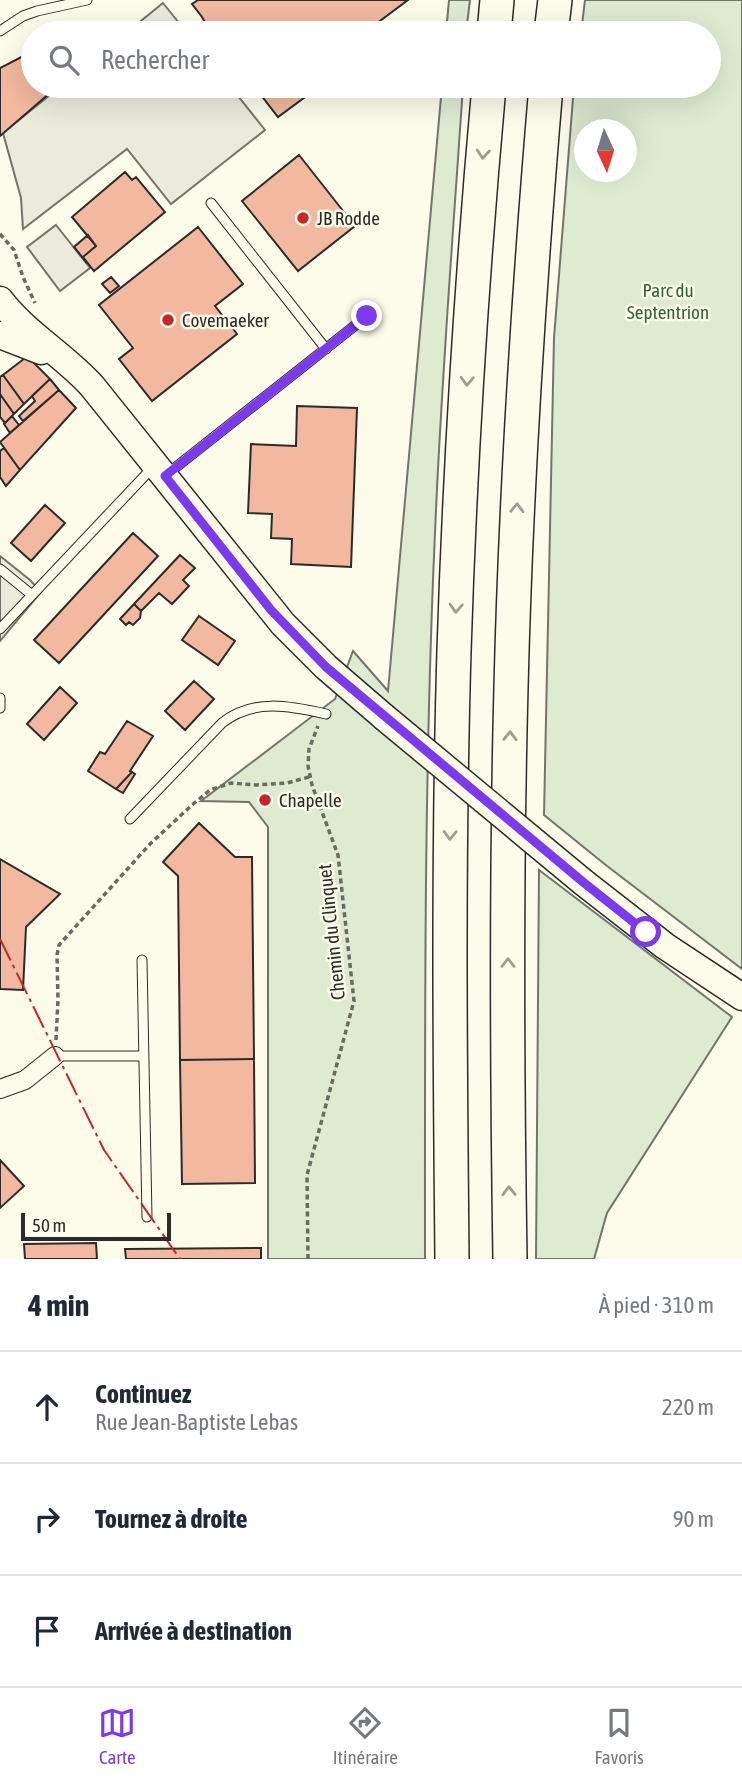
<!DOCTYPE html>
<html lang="fr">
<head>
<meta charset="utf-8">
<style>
	:root { --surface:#fff; --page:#f6f6f7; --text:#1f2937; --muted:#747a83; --line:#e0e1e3; --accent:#7c3aed }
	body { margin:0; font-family:"Asap Condensed",sans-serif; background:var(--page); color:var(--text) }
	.compass { position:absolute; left:574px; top:119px; width:63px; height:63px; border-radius:50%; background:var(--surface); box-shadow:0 7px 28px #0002; rotate:176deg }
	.scale { position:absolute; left:21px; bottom:18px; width:150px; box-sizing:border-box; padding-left:7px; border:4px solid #2b2b2b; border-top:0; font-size:19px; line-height:24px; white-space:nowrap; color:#2b2b2b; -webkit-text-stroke:5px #fdfbea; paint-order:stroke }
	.stop { position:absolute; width:21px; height:21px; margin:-16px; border:5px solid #7c3aed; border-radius:50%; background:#fff }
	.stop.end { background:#7c3aed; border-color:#fff; box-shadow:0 2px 7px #0008 }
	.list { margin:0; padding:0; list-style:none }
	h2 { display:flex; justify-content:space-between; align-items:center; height:91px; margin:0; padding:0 28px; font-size:30px }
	h2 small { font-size:23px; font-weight:400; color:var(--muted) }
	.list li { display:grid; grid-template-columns:46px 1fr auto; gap:21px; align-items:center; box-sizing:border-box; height:112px; padding:0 28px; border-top:2px solid var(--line) }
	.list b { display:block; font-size:26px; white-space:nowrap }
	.list p { margin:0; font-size:23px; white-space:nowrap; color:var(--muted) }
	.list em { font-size:23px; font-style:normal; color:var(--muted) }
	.icon { flex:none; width:38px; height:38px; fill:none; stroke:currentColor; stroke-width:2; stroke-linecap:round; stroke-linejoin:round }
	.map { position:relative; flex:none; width:742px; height:1259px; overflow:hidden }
	.search { position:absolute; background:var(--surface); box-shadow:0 7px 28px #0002; left:21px; right:21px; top:21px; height:77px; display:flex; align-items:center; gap:18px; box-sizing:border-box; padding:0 24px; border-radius:38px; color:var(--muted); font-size:26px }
	.sheet { height:427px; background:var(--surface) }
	nav { display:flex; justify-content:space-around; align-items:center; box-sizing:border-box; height:98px; border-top:2px solid var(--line); background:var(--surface); font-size:19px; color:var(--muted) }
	nav a { display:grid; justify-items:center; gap:4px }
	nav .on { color:var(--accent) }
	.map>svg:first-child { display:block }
</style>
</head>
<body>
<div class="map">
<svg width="742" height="1259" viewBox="0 0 742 1259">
	<rect width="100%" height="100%" fill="#fdfbea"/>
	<path fill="#deebd1" stroke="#74746e" stroke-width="2" fill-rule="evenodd" d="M449,0h21l-4,33h-20z
		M585,0h157v969l-135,-103 -63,-51 10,-477 20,-252h135v-53h-128zM584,130h42v42h-42z
		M442,86h21c-10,149 -22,298 -28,447 -11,242 -10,484 -10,726h-157v-432l-19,-25 -48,-1 134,-102 18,-48 35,40z
		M539,870l193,147 -125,196 -13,46h-58z"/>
	<path fill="#eceadb" stroke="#74746e" stroke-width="2" d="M163,3l24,30h-61z
		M61,86h169l35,44 -94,74 -44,-55 -104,80 -2,-31 -18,-65z
		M56,225l34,43 -30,23 -33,-44z
		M0,556l30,24 11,12 -41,49z"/>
	<path fill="#f2b8a0" stroke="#2b2b2b" stroke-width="2" d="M198,0h210l-40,30 2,3h-159l-9,-16 -10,-13z
		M33,51v35h25l-58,50v-68z
		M254,86h66l-42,31z
		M299,155l56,71 -57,45 -56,-70z
		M125,172l7,8 4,-3 29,35 -71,59 -11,-14 13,-11 -24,-29z
		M198,227l45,57 -28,22 22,28 -85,67 -33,-42 14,-11 -34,-43z
		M88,235l8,11 -13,11 4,6 -13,-16z
		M111,277l8,9 -9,7 -8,-9z
		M25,358l6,2 19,19 -26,25 -21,-29z
		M3,375l21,29 -10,10 -14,-20v-17z
		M50,379l9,11 -36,31 -4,-5 16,-15 -3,-5z
		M59,390l17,18 -56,62 -20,-28z
		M0,394l14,20 -9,9 -5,-6z
		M297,406l60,2 -6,159 -60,-3 1,-25 -21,-1 1,-24 -24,-1 3,-69 45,2z
		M12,416l7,9 -9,8 -6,-9z
		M4,448l16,22 -14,16 -6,-9v-26z
		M45,505l20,18 -34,38 -20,-18z
		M133,533l25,23 -99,107 -25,-23z
		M180,555l15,13 -12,12 6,6 -17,18 -13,-11 -18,18 -7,-7z
		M134,604l7,7 -1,7 -7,7 -4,-3 -3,3 -6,-6z
		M199,616l36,25 -17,24 -36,-25z
		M194,681l20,18 -29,31 -20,-19z
		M60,687l17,16 -33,37 -17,-16z
		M127,721l26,15 -23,35 2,1 -16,17 -28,-18 12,-19 5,2z
		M132,772l3,2 -12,19 -7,-4z
		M199,823l36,34h17l2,202 -74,1 -2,-184 -15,-14z
		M0,859l60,35 -34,33 -3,63 -23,-1z
		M254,1059l1,124 -73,1 -2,-124z
		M0,1160l24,26 -24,22z
		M96,1243l1,16h-72l-1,-15z
		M261,1248v11h-135l-1,-10z"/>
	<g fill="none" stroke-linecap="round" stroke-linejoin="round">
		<g stroke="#2b2b2b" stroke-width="11">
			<path id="lane" d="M0,31l23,-15 14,-5 50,-11
				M211,203l115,146
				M166,475l201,-159
				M0,569l32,26
				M0,629l154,-163
				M0,698v10
				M130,819l92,-96c31,-25 68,-17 104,-9
				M142,960l5,257
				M55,1056h89"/>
		</g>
		<g stroke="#2b2b2b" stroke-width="20">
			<path id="street" d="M0,1089l25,-9 30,-24"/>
		</g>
		<g stroke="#2b2b2b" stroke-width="29">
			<path id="secondary" d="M0,300c26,34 64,55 92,86l191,238 43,43 58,50
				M0,335l41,16
				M583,882l82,64 77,51"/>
		</g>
		<g stroke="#2b2b2b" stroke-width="36">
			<path id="highway" d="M494,33l3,-33
				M551,33l4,-33
				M452,1259c-2,-203 -4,-405 2,-608 6,-189 18,-377 35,-565
				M510,1259c-3,-191 -4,-382 1,-572 5,-201 18,-401 35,-601"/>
		</g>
		<path stroke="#6a6964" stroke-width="3.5" stroke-dasharray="5 3.5" stroke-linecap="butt" d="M0,234l14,16 9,27 12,26
			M56,1040l2,-41 -1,-44 2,-10 91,-101 42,-39 18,-15 21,-7 25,2 31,-2 22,-6
			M308,1259l-1,-84 47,-174 -16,-146 -26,-70 -4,-19 1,-17 9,-23"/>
		<use href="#lane" stroke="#fdfbea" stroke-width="9"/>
		<use href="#street" stroke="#fdfbea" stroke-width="18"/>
		<use href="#secondary" stroke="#fdfbea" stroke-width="26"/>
		<use href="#highway" stroke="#fdfbea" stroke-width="33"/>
		<g stroke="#2b2b2b" stroke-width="29" stroke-linecap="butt">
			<path id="secondary-bridge" d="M384,717l199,165"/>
		</g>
		<use href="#secondary-bridge" stroke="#fdfbea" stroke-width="26"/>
		<path stroke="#c62828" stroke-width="2" stroke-dasharray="24 5 3.5 5" stroke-linecap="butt" d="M0,939l104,211 76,109"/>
	</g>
	<defs><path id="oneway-chevron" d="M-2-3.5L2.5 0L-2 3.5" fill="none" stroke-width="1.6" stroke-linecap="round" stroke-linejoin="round" transform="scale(1.75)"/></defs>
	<g stroke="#9e9d94">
		<use href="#oneway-chevron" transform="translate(483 154) rotate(95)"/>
		<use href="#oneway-chevron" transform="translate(467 381) rotate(93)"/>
		<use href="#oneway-chevron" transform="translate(517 508) rotate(-88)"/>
		<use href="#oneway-chevron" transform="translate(456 608) rotate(93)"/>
		<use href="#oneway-chevron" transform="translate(510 736) rotate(-89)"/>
		<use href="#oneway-chevron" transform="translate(450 835) rotate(91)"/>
		<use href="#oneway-chevron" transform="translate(508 963) rotate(-90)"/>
		<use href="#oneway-chevron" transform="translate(509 1191) rotate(-91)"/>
	</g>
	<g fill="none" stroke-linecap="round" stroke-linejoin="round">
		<path stroke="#7c3aed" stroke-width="9" d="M367,316l-202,160 106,134 55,57 257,215 63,50"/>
	</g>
	<g fill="#c62828" stroke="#fdfbea" stroke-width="2.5">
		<circle cx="303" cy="218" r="7"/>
		<circle cx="168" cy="320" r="7"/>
		<circle cx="265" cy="800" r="7"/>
	</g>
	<g text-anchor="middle" stroke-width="5" stroke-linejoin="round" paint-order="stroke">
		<g font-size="19" fill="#2b2b2b" stroke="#fdfbea" text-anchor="start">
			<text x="317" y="225">JB Rodde</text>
			<text x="182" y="327">Covemaeker</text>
			<text x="279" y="807">Chapelle</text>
		</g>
		<g font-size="19" fill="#34623c" stroke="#fdfbea">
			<text x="668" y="297">Parc du<tspan x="668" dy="22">Septentrion</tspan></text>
		</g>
		<g font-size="19" fill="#2b2b2b" stroke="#fdfbea">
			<text transform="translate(331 932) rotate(-96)" y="7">Chemin du Clinquet</text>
		</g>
	</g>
</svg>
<svg class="compass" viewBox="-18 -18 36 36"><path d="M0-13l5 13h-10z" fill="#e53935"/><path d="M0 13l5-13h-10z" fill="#747a83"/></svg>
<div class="scale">50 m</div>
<div class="stop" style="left:646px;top:932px"></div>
<div class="stop end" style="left:367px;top:316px"></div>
<div class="search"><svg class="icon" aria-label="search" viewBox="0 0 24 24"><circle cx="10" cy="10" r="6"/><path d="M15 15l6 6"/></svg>Rechercher</div>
</div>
<section class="sheet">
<h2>4 min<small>À pied · 310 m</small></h2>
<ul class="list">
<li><svg class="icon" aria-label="ahead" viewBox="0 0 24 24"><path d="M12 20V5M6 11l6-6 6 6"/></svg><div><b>Continuez</b><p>Rue Jean-Baptiste Lebas</p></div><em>220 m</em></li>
<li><svg class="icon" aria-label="right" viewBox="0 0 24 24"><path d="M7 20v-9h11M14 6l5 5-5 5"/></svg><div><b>Tournez à droite</b></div><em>90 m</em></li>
<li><svg class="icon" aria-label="arrive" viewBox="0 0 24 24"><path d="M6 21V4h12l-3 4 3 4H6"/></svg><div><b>Arrivée à destination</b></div></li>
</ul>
</section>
<nav>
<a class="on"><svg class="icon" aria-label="map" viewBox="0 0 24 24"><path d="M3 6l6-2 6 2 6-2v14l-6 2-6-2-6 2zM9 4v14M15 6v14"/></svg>Carte</a>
<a><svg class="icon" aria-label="directions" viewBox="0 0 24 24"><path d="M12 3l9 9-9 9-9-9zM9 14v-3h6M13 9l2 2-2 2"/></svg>Itinéraire</a>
<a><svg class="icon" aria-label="saved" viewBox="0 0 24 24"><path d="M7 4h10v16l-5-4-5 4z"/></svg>Favoris</a>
</nav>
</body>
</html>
